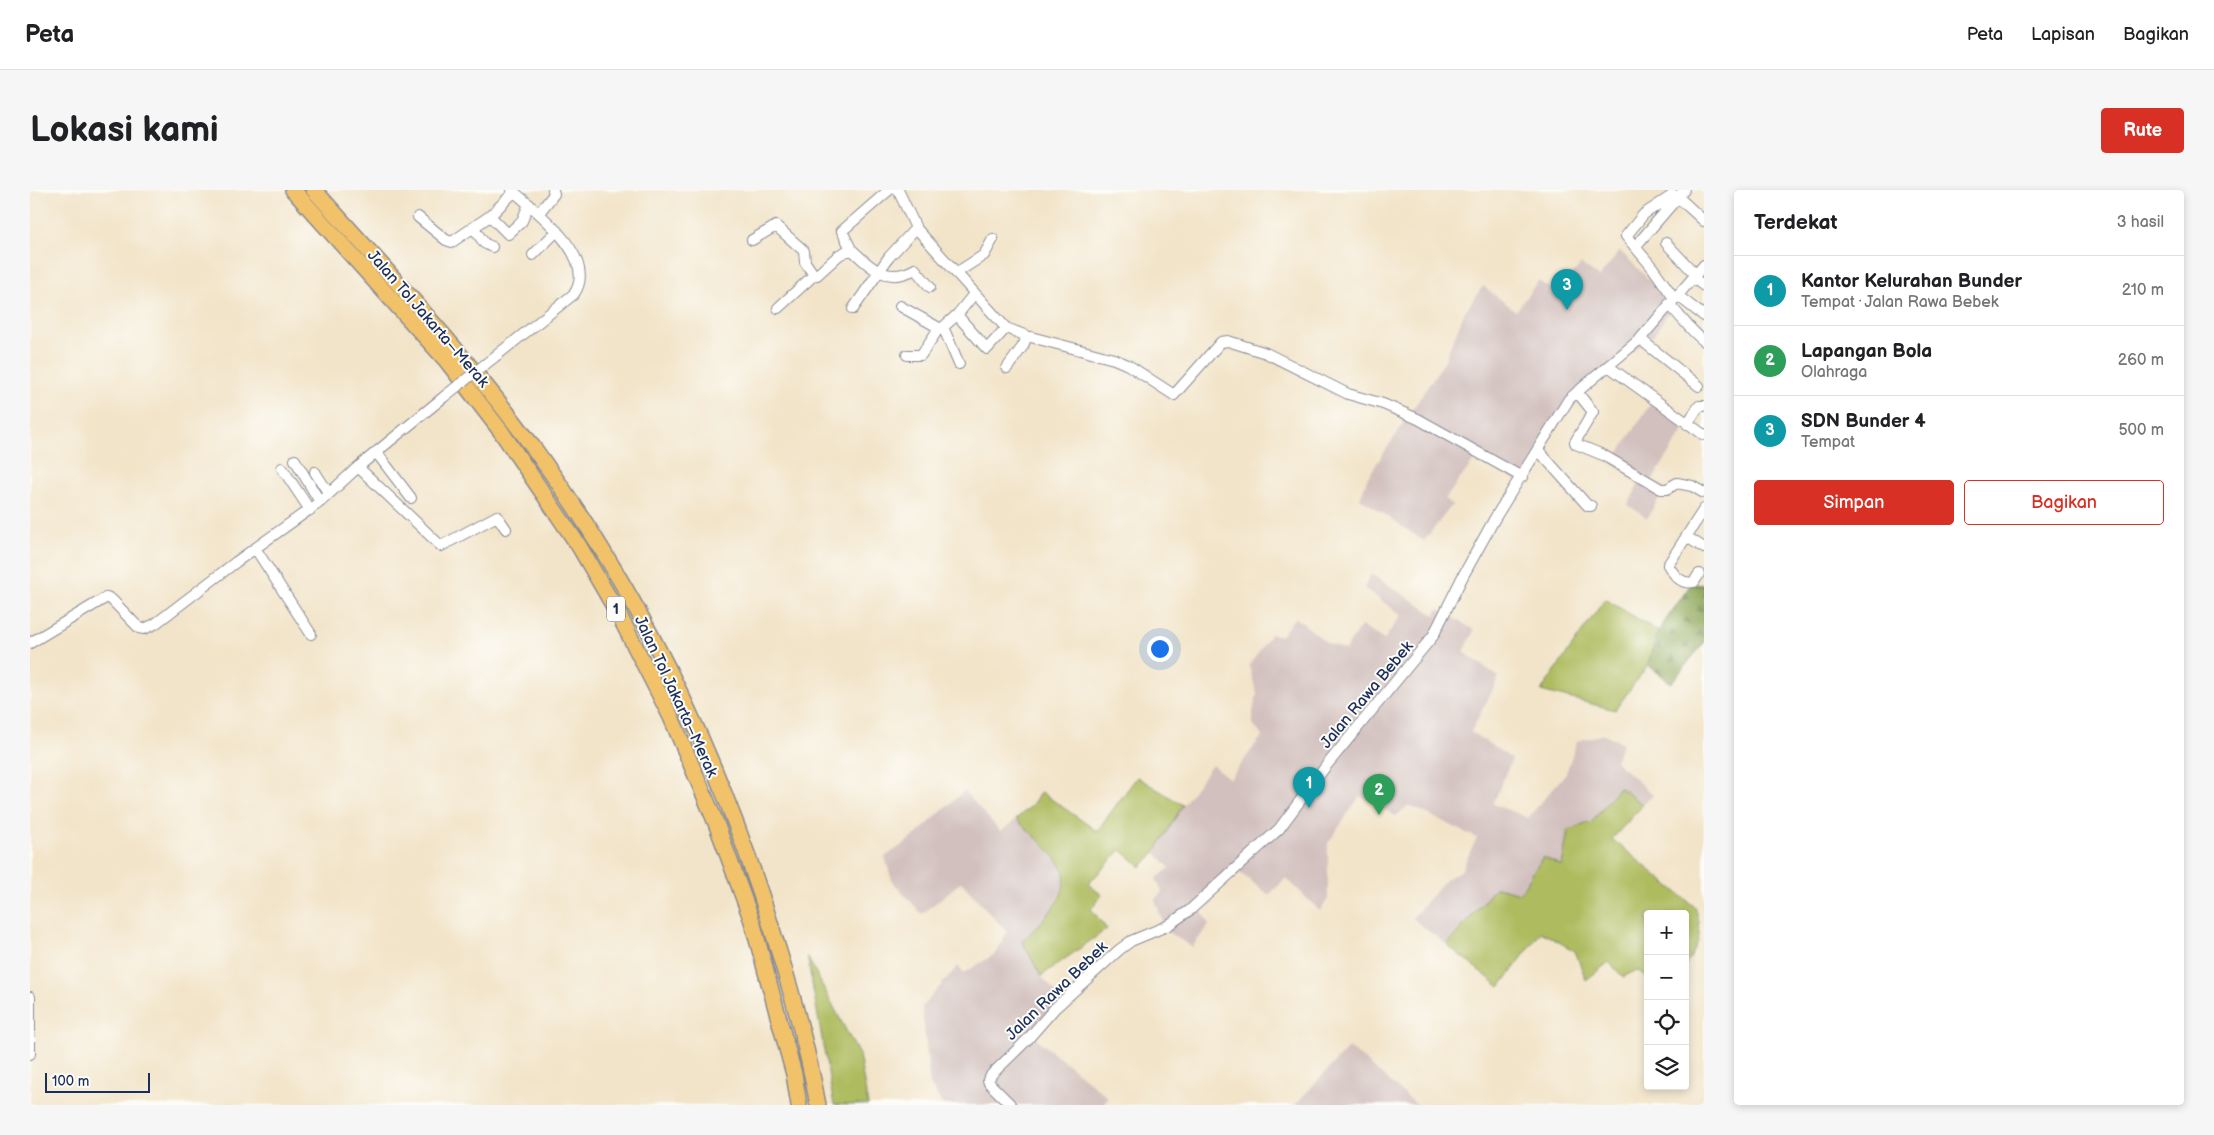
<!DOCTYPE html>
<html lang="id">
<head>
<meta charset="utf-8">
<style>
	:root { --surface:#fff; --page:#f6f6f6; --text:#202124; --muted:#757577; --line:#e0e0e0; --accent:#d93025 }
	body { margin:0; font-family:"Balsamiq Sans",sans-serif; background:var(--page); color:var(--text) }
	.controls { position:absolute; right:15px; bottom:15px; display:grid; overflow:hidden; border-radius:5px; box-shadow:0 2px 8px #0003 }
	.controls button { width:45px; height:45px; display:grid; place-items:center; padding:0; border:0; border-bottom:1px solid var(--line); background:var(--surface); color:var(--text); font:25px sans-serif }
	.scale { position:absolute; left:15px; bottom:12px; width:105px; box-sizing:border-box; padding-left:5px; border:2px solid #1b2f5e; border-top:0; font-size:14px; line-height:18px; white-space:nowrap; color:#1b2f5e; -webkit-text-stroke:4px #fdfcf7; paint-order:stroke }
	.you { position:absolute; left:1129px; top:458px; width:18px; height:18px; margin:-12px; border:4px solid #fff; border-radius:50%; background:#1a73e8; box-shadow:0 0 0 8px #1a73e833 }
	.badge { display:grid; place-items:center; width:32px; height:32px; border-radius:50%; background:var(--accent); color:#fff; font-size:16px; font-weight:700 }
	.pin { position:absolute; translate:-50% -41px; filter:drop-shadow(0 1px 2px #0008) }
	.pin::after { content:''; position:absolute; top:26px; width:18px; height:15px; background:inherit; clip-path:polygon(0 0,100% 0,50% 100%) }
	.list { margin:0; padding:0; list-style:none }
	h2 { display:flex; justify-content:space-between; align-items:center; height:65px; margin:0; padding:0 20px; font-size:21px }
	h2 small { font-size:16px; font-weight:400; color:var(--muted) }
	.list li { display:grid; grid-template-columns:32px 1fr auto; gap:15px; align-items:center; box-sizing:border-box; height:70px; padding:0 20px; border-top:1px solid var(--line) }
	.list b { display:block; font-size:19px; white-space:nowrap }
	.list p { margin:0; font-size:16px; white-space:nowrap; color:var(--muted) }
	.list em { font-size:16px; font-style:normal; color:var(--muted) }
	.actions { display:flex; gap:10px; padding:15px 20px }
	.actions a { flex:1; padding:11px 0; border:1px solid var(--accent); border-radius:5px; text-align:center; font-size:18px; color:var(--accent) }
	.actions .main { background:var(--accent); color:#fff }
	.icon { flex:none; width:28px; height:28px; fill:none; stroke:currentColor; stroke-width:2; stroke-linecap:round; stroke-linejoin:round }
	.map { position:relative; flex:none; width:1674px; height:915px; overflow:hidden; border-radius:5px }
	header { display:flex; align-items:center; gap:30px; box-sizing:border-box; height:70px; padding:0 25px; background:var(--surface); border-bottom:1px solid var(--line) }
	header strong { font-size:24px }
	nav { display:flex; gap:28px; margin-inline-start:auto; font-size:18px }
	.intro { display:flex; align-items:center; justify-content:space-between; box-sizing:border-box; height:120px; padding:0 30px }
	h1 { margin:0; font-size:35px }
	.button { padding:12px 22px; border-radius:5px; background:var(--accent); color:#fff; font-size:18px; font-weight:700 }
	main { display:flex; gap:30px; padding:0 30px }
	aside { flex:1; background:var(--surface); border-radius:5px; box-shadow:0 2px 8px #0003 }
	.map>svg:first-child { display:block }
</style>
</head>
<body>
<header>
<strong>Peta</strong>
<nav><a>Peta</a><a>Lapisan</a><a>Bagikan</a></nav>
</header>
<div class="intro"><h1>Lokasi kami</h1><a class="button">Rute</a></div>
<main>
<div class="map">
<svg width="1674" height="915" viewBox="0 0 1674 915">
	<defs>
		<pattern id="forest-firs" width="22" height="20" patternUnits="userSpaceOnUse" patternTransform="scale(1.25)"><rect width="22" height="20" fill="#8aa455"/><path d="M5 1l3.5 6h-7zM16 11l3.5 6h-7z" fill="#70864a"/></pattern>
	</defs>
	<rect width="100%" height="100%" fill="#fdfcf7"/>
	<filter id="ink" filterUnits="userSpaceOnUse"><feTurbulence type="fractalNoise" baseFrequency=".02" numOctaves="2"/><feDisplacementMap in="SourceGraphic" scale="10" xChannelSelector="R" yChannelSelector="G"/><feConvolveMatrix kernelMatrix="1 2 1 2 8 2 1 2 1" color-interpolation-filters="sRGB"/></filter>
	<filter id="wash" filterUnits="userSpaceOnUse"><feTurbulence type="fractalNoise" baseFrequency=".0096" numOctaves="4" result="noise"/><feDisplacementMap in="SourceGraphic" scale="20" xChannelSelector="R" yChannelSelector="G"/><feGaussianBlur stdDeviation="1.12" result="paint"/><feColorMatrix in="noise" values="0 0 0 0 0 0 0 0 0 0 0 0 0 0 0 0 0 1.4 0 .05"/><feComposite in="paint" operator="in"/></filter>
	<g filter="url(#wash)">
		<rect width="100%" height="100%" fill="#f2e4c9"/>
		<path fill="#d1c0bd" d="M1590,61l54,53 -20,31 -51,39 -40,44 -40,66 -47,-26 -31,41 7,6 -28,36 -64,-43 8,-21 76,-115 21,-51 18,-25 33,25 22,-30 19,11 24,-28 18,13z
			M1621,213l35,23 -34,55 13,7 -18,30 -19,-13 12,-23 -28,-19z
			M1341,384l64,41 4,-6 35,21 -10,22 35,25 -28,55 41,27 -19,45 35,14 38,-45 11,-32 27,-7 19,9 -8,18 38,34 -10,10 -24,-18 -27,35 -24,8 -6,36 -42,27 -24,-6 -49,58 -35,-27 33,-38 16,-9 16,-33 -68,-33 -13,11 -36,-20 -32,47v56l-8,12 -34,-33 -17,17 -29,-22 -41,33 10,19 -17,22 -26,-16 -11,-31 7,-8 -6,-13 14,-11 -15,-16 28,-47 29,-40 18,14 32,-43 -9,-12v-13l4,-17 -8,-28 22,-32 10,2 14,-19 32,26 18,7 16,-24 23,14 17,-25 -37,-27z
			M934,601l37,41 15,-13 45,45 3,20 -14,29 -28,28 19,35 24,26 -32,34 75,61 -6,8h-159l-13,-21 -8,-77 36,-41 6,7 31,-19 12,-22 -46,-50 -39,32 -30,-33 -7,-24 26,-18z
			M1319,857l68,58h-122z"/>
		<path fill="#aebc5e" stroke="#64765e" d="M1575,409l53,32 -10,34 -33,45 -74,-19z
			M1107,587l46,28 -28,47 -14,15 -20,-17 -33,34 14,11 -11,14 16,20 -66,47 -19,-35c17,-16 55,-50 38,-77 -8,-13 -33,-34 -44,-45l14,-12 11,-15 56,39z
			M1589,597l24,18 -31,34 83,68c9,24 4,38 -10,59v-52h-37v64l-11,-8 -14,7 -14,-15 -23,18 -11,-29 -34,-19 -41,55 -53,-42 49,-58 24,6 23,-36 19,9 6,-36 24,-8z
			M777,766l52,99 9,50h-34z"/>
		<path fill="url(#forest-firs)" stroke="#526a5a" d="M1661,394l13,1v58l-33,40 -23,-18 10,-34z"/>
	</g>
	<g filter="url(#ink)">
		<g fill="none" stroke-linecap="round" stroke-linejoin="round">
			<g stroke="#868a94" stroke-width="12">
				<path id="minor" d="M868,0l18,38 90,100 21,8 87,23 14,6 46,30 47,-53 7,-1 38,12 82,41 35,10 35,15 104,58
					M509,23l15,-19 -1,-4
					M460,26l18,18 14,-13 7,-17
					M388,27l28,23 6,2 38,-26 24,-24
					M444,38l10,15 8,4
					M722,50l24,-14 28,25 1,11 9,13h3l22,-20 12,-6 -9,-18 47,-41
					M1636,53l30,32
					M1605,57l49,-57
					M821,59c19,18 36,36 64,20l15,18
					M503,65l24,-24
					M926,83l28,-18 9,-16
					M1663,88l11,8
					M1647,105l27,21
					M1644,108l-22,-31 -26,-31 18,-22 29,-19 5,2 26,24
					M1639,114c12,13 22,27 35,37
					M870,116l41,23 16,-14 17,-21
					M748,118l36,-33
					M823,119l36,-52 27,-29
					M927,125l30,34 19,-21
					M913,137l16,37
					M1610,149l59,47
					M467,165l77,-61c25,-36 -38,-83 -62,-104
					M877,165h14l18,-27
					M1578,176l96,69
					M977,178l16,-22 4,-10
					M1547,202l16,20 -18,30 1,2 27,11 58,34h6l10,-6 15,3 12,7
					M1657,234l12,-18h5
					M1508,260l50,56h3
					M346,262l35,46
					M265,270l25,42
					M328,277l83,79 56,-30 9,13
					M252,278l28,42
					M285,282l14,22
					M1657,347l17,11
					M225,358l56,86
					M1669,384l-5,8c-13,3 -20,-7 -26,-17l36,-56
					M0,453l77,-46 5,3 27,28 5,1 11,-5 81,-62 84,-60 38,-35 87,-71
					M0,807v57
					M981,915l-22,-22 -1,-3 4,-6 35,-34 28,-32 64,-58 12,-9 36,-15 23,-16 89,-81 47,-63 107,-130 30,-60 32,-58 74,-119 71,-60 64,-74"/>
			</g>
			<g stroke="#868a94" stroke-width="18">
				<path id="highway" d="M263,0l153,170 54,70 79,116 40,69 52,102 45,106 36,98 42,153 5,31
					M284,0c77,86 156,170 224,264 110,151 189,322 242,501 15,49 29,100 38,150"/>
			</g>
			<use href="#minor" stroke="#fff" stroke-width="10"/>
			<use href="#highway" stroke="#f2c26a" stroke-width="15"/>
			<g stroke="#868a94" stroke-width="12" stroke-linecap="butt">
				<path id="minor-bridge" d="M415,206l52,-41"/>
			</g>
			<use href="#minor-bridge" stroke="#fff" stroke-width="10"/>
		</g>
	</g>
	<g text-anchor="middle" stroke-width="4" stroke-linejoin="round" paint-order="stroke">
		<rect fill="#fdfcf7" stroke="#5f6c8c" stroke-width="1" x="577" y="406.5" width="18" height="25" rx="4"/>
		<g font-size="15" font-weight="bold" fill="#1b2f5e">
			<text x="586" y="424">1</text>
		</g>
		<g font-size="16" fill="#1b2f5e" stroke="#fdfcf7">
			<text transform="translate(399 128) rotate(49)" y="6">Jalan Tol Jakarta–Merak</text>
			<text transform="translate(1336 504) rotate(-50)" y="6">Jalan Rawa Bebek</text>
			<text transform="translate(647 506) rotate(65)" y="6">Jalan Tol Jakarta–Merak</text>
			<text transform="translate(1026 800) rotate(-44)" y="6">Jalan Rawa Bebek</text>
		</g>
	</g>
</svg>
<div class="controls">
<button>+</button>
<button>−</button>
<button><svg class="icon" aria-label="locate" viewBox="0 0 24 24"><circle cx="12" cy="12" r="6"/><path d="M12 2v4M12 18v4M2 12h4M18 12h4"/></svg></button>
<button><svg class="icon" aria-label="layers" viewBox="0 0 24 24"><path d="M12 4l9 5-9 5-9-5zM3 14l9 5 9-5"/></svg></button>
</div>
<div class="scale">100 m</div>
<div class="you"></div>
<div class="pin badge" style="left:1279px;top:618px;background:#0f9aa8">1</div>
<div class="pin badge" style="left:1349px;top:625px;background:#2e9e5b">2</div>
<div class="pin badge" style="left:1537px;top:120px;background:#0f9aa8">3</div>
</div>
<aside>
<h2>Terdekat<small>3 hasil</small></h2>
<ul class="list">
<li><span class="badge" style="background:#0f9aa8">1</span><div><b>Kantor Kelurahan Bunder</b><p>Tempat · Jalan Rawa Bebek</p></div><em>210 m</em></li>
<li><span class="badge" style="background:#2e9e5b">2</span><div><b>Lapangan Bola</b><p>Olahraga</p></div><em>260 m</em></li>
<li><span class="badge" style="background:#0f9aa8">3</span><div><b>SDN Bunder 4</b><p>Tempat</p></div><em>500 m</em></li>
</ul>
<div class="actions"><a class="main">Simpan</a><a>Bagikan</a></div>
</aside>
</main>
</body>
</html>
